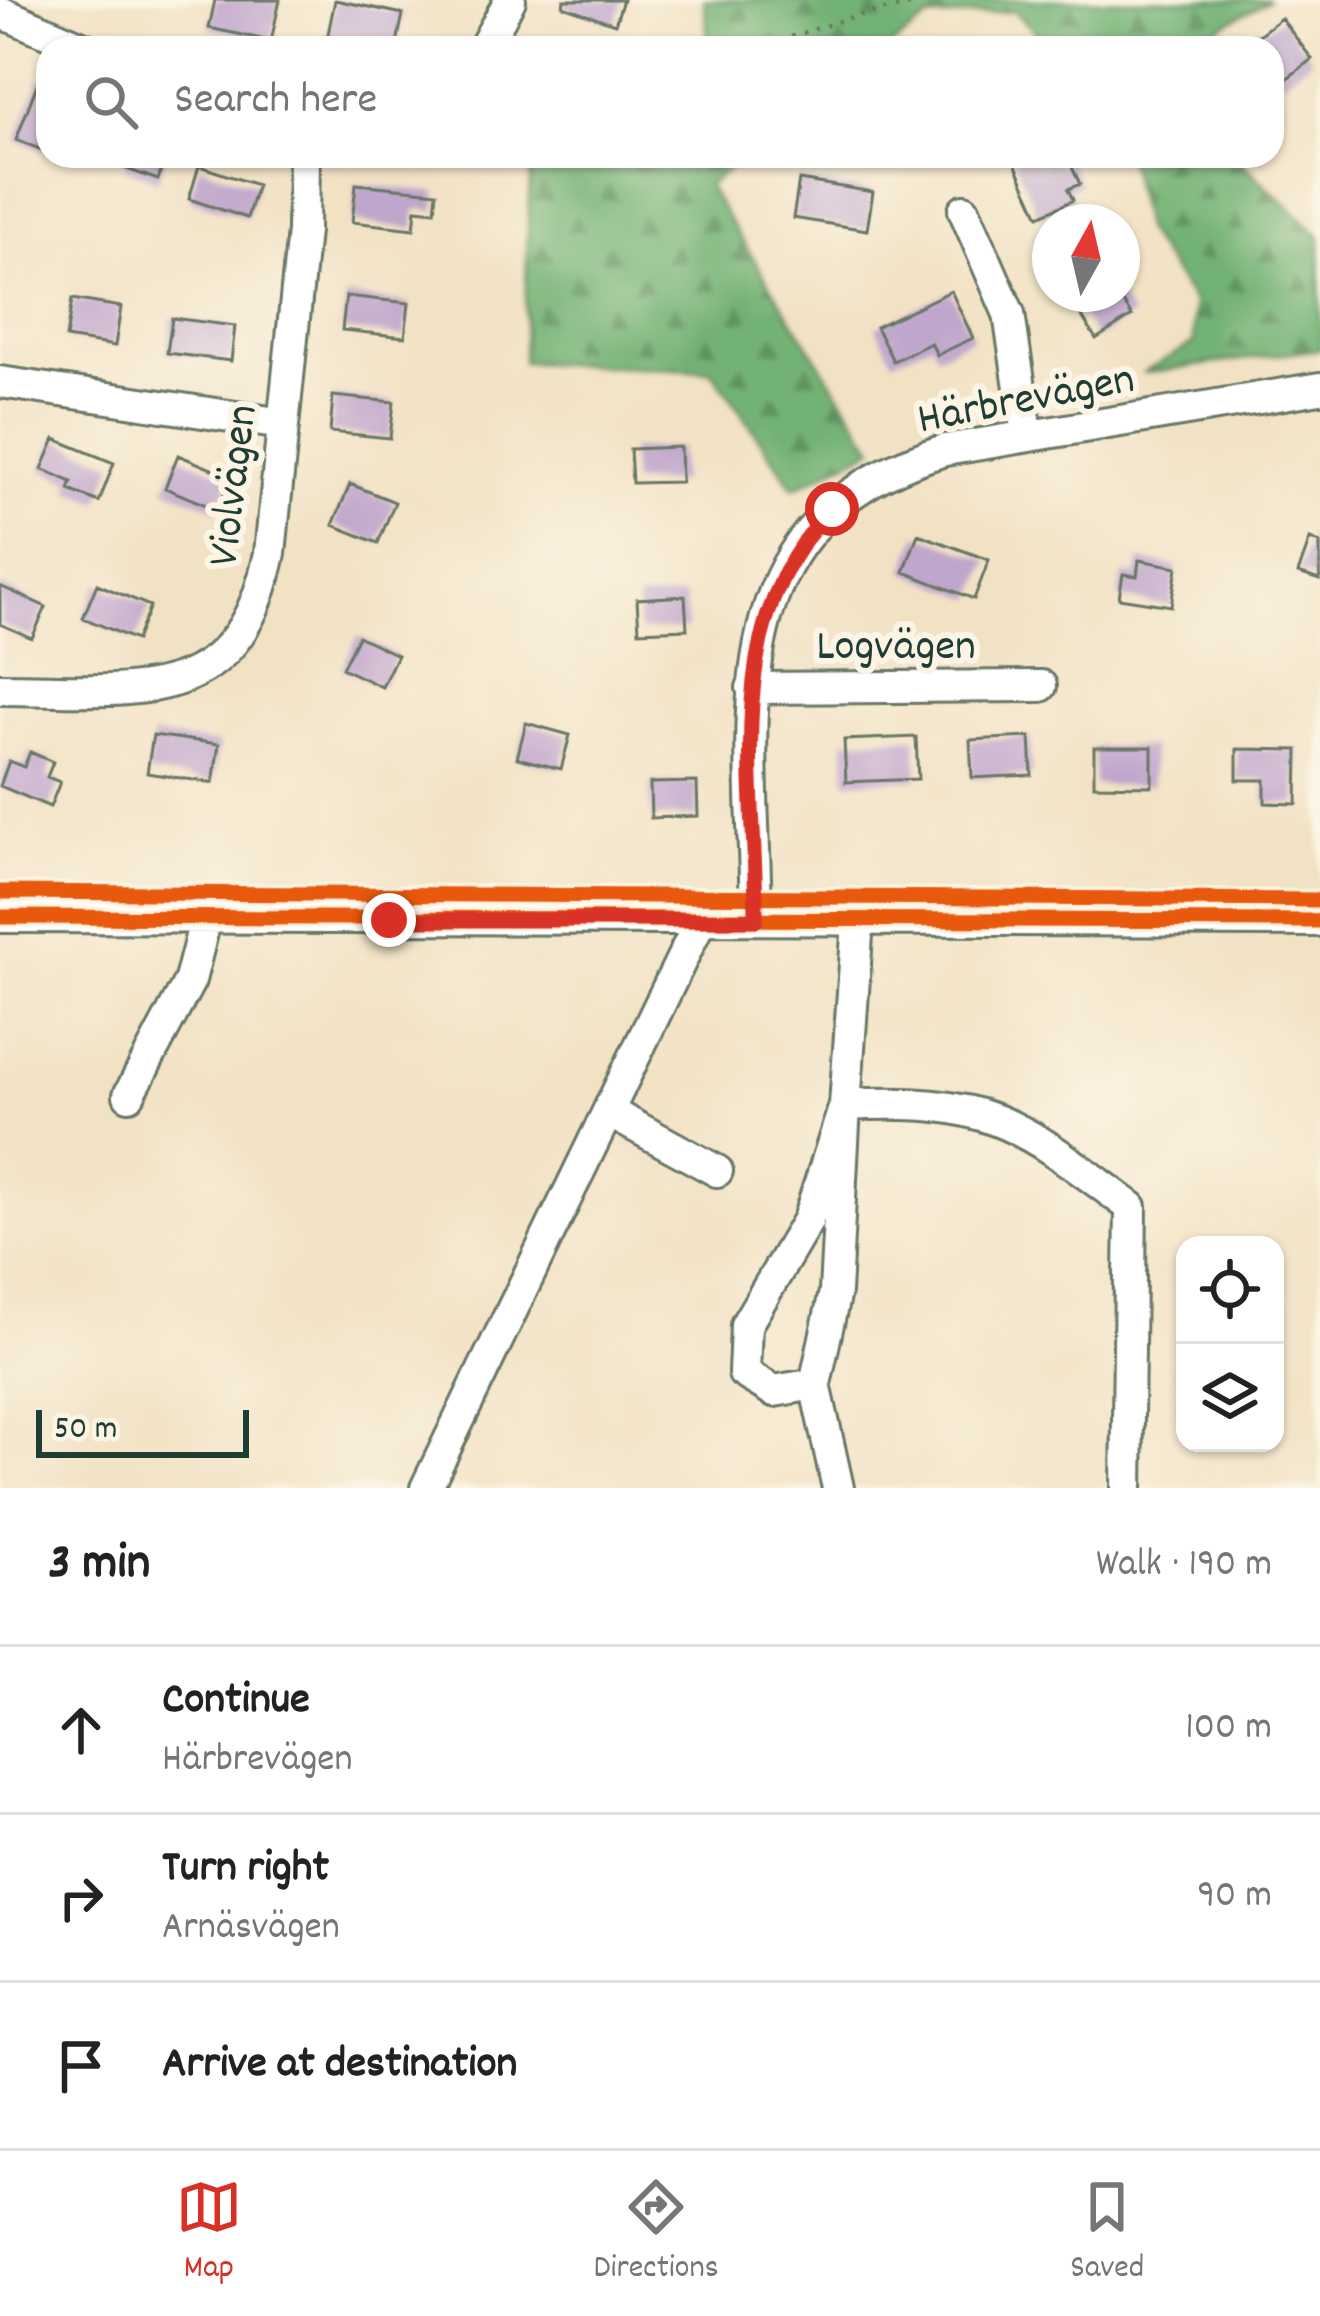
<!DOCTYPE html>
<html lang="en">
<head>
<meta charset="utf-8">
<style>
	:root { --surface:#fff; --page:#f2f2f2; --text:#222; --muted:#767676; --line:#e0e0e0; --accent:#d93025 }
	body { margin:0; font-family:Dekko,sans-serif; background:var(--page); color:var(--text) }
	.controls { position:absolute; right:36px; bottom:36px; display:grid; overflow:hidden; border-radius:24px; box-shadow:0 3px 9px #0004 }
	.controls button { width:108px; height:108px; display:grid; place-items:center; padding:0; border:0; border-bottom:3px solid var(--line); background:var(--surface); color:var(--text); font:60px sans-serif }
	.compass { position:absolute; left:1032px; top:204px; width:108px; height:108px; border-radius:50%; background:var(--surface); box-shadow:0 3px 9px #0004; rotate:8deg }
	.scale { position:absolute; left:36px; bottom:30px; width:213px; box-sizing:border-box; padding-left:12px; border:6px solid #1f3d34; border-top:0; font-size:33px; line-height:42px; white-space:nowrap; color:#1f3d34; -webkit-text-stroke:9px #fcf5e5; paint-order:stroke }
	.stop { position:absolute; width:36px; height:36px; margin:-27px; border:9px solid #d93025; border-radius:50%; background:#fff }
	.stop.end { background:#d93025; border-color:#fff; box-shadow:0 3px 12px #0008 }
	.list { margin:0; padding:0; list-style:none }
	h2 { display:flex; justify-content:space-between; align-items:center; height:156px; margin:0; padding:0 48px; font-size:51px }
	h2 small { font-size:39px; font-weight:400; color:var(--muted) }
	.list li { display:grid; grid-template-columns:78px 1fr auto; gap:36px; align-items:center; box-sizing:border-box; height:168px; padding:0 48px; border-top:3px solid var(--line) }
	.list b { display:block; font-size:45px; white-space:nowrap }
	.list p { margin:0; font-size:39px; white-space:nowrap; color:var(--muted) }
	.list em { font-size:39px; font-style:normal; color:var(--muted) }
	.icon { flex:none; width:66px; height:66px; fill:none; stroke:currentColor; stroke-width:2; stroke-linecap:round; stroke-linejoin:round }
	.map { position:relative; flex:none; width:1320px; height:1488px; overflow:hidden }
	.search { position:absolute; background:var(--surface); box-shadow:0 3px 9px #0004; left:36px; right:36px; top:36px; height:132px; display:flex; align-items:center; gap:30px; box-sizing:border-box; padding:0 42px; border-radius:36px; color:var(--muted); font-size:45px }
	.sheet { height:660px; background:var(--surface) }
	nav { display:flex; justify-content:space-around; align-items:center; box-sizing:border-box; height:168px; border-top:3px solid var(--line); background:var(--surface); font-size:33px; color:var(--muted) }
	nav a { display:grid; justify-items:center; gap:6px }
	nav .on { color:var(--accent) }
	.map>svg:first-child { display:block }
</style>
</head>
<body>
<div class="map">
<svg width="1320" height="1488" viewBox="0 0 1320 1488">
	<defs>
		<pattern id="forest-firs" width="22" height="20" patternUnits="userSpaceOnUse" patternTransform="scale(3)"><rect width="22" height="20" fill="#73b274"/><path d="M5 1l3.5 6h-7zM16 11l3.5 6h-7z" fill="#5e9260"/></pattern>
	</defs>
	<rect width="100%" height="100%" fill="#fcf5e5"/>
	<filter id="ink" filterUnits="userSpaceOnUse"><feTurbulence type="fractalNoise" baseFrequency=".00833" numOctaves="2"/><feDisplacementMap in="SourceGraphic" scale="24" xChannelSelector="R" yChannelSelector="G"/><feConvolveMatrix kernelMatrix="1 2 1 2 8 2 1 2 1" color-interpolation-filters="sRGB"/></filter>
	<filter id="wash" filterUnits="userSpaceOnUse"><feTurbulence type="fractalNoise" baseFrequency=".004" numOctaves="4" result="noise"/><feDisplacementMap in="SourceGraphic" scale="48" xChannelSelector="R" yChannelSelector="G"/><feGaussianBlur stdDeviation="2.7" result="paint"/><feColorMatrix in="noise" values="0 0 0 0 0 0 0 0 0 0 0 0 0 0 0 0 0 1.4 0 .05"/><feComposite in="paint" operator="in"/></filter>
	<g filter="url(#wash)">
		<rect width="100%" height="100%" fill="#f2e2c4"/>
		<path fill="url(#forest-firs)" stroke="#497854" stroke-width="3" d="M704,0h565l-88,48h-130l-36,-37 -87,8 -39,29h-180z
			M531,156h215l-39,30 167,262 -80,40 -82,-117 -189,-9z
			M1127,156h108l85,80v113l-177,24 51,-30v-40l-49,-71z"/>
		<g id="blocks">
			<path fill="#bfa6cc" d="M215,0h65l-9,41 -62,-13z
				M335,0l68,14 -7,34 -69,-9z
				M564,0h59l-8,24 -52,-18z
				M1281,18l31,41 -28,22 -12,-16v-17h-13l-7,-8z
				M39,79l9,4v69l-32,-12z
				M128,156h38l-8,24 -34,-12z
				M1027,156h28l4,9 10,-4 11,23 -12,5 5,11 -34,16 -25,-55z
				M199,166l58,19 -10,33 -58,-19z
				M799,180l74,12 -6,38 -74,-12z
				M356,184l81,8 -2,19 -19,-2 -2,20 -62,-7z
				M951,291l22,47 -36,17 -6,-12 -38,18 -17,-34z
				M1068,294h50l14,22 -36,23z
				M346,296l63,7 -4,34 -63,-7z
				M72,299l49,8 -6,39 -49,-8z
				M172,318l63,8 -4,35 -64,-8z
				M333,396l61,6 -4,36 -60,-6z
				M55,439l59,24 -15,39 -30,-12 3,-8 -30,-13z
				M680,447l1,35 -49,1 -2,-34z
				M178,455l53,22 -13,33 -53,-22z
				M350,484l45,18 -17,41 -45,-18z
				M918,534l71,26 -15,39 -70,-27z
				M1310,539l10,4v37l-22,-7z
				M1139,560l38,7 -6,39 -52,-8 4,-24 14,2z
				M97,584l53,22 -14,34 -53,-22z
				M0,586l46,21 -14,31 -32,-14z
				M685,596l2,33 -48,2 -2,-32z
				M358,636l39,19 -15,32 -40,-19z
				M526,723l44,12 -9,34 -44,-11z
				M153,735l66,9 -6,39 -66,-10z
				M916,737l2,42 -72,3 -2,-42z
				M1030,737l2,38 -60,3 -2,-38z
				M1094,747h58v39l-58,-1z
				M1237,749l61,1 -1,54 -32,-1v-23h-28z
				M30,752l23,10 -6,15 13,5 -10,25 -50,-21 9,-25 15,6z
				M697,782l1,34 -47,2 -1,-35z"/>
		</g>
	</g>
	<g filter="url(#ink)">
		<use href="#blocks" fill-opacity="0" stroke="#697766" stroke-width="3"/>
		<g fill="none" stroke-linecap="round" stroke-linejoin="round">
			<g stroke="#697766" stroke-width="36">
				<path id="minor" d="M0,12l84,36
					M484,48l26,-48
					M964,210l45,104 18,120
					M0,382l283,42
					M752,688l289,-2
					M0,689c133,0 237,25 270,-136l33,-322 1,-75
					M0,917l1320,4
					M756,919c-2,-195 -48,-398 189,-469l375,-62
					M858,921l-13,184 -37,115 -62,105 -2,48 30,18 41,-7 20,-92 10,-187c144,-8 175,19 286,102l-4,281
					M129,1095l61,-115 16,-63
					M609,1112l108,59
					M815,1384l23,104
					M426,1488l275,-569"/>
			</g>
			<path stroke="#697766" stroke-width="4.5" stroke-dasharray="3 9" stroke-linecap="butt" d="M757,48l98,-32 81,-16"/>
			<use href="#minor" stroke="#fff" stroke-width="30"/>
			<g stroke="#fcf5e5" stroke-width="22">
				<path id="cycleway" d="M0,892l1320,8
					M0,917l1320,4"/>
			</g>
			<use href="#cycleway" stroke="#e8590c" stroke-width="15"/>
		</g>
	</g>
	<g fill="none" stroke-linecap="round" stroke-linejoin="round" filter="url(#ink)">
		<path stroke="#d93025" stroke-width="15" d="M389,920h367c0,-144 -36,-300 76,-411"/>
	</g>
	<g text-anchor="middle" stroke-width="12" stroke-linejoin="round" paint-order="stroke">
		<g font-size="45" fill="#1f3d34" stroke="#fcf5e5">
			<text transform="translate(1025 395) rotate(-11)" y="16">Härbrevägen</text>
			<text transform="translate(229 485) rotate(-83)" y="16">Violvägen</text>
			<text x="896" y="658">Logvägen</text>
		</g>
	</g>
</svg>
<div class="controls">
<button><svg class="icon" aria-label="locate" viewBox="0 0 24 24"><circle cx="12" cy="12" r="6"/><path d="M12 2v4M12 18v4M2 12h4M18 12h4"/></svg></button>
<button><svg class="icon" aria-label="layers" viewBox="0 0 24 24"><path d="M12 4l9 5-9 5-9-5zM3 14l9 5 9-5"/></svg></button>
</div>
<svg class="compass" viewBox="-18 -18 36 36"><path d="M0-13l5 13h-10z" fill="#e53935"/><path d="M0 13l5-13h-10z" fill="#767676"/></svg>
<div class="scale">50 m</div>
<div class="stop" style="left:832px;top:509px"></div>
<div class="stop end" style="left:389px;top:920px"></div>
<div class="search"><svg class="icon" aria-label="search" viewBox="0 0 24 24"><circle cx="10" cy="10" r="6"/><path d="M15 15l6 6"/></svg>Search here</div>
</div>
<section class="sheet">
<h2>3 min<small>Walk · 190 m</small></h2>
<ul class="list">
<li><svg class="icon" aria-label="ahead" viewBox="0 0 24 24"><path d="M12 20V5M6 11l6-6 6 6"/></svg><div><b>Continue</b><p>Härbrevägen</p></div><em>100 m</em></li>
<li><svg class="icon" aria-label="right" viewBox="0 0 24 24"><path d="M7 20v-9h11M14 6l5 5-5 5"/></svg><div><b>Turn right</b><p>Arnäsvägen</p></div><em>90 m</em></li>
<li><svg class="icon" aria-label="arrive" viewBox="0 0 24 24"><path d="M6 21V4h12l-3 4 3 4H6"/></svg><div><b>Arrive at destination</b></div></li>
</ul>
</section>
<nav>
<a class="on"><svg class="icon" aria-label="map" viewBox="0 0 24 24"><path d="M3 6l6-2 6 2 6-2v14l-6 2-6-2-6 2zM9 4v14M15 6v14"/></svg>Map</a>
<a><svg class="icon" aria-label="directions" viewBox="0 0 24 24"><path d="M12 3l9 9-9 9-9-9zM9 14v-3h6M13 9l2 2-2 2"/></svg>Directions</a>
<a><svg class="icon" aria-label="saved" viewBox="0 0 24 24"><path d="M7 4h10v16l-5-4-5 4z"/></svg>Saved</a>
</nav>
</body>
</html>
